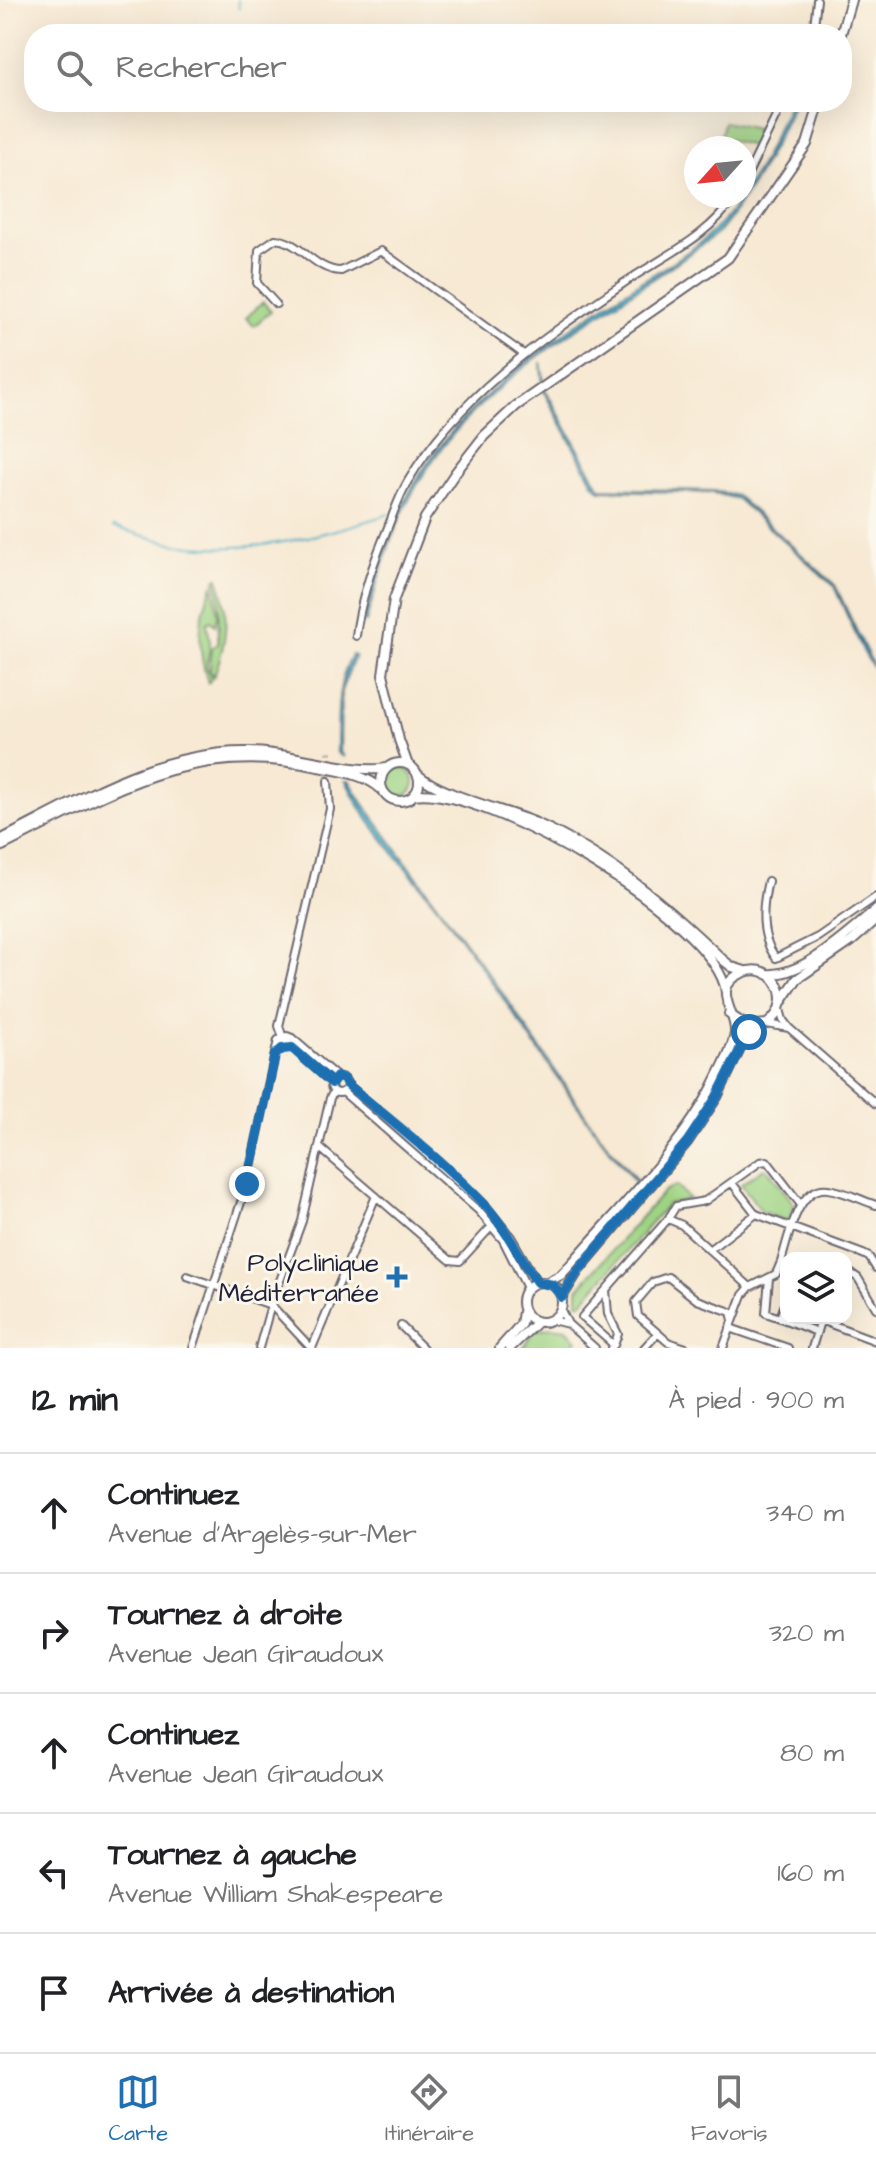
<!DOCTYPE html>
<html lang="fr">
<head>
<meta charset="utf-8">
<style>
	:root { --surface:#fff; --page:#f2f2f2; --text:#202124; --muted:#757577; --line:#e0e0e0; --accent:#1f6fb2 }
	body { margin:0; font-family:"Architects Daughter",sans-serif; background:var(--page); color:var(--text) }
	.controls { position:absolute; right:24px; bottom:24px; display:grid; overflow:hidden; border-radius:16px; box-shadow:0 8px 32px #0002 }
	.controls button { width:72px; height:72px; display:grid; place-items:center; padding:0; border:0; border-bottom:2px solid var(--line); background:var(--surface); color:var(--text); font:40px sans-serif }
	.compass { position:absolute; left:684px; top:136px; width:72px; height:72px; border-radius:50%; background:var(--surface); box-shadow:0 8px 32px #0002; rotate:243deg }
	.stop { position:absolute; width:24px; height:24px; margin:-18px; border:6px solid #1f6fb2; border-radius:50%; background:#fff }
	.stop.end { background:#1f6fb2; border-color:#fff; box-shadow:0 2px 8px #0008 }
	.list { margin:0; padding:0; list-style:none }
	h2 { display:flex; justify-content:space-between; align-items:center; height:104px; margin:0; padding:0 32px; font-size:34px }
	h2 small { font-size:26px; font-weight:400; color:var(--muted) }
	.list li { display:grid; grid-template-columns:52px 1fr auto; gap:24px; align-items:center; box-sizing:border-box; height:120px; padding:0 32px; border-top:2px solid var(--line) }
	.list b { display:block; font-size:30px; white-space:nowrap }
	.list p { margin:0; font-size:26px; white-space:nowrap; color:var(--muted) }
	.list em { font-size:26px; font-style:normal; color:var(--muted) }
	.icon { flex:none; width:44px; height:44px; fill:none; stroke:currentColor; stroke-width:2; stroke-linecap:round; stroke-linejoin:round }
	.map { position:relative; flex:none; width:876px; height:1348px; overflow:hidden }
	.search { position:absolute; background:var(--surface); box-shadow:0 8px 32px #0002; left:24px; right:24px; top:24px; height:88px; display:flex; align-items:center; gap:20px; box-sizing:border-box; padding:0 28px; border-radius:32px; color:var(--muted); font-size:30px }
	.sheet { height:704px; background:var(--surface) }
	nav { display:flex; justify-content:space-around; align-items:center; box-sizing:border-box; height:112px; border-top:2px solid var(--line); background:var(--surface); font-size:22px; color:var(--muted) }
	nav a { display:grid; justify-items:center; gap:4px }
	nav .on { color:var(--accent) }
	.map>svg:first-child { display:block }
</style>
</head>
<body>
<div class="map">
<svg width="876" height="1348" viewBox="0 0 876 1348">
	<rect width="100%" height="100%" fill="#fbf7ec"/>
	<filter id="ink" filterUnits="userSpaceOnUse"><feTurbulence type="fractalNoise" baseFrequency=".0125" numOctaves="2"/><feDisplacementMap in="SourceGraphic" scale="16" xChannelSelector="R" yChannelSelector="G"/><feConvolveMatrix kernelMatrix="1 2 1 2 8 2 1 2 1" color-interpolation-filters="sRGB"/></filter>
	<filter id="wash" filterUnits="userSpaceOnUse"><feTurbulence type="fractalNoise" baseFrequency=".006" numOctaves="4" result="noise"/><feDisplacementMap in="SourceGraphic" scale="32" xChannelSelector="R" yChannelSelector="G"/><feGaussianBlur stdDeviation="1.8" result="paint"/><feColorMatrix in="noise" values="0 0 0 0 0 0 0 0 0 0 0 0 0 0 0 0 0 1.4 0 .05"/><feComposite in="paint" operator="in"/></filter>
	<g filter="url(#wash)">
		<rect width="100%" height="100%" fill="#f7e9d3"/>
		<path fill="#9fd383" stroke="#607a5f" stroke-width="2" d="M724,122l33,7 -4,17 -33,-8z
			M263,302l8,9 -17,15 -8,-8z
			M218,578c12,34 9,64 -4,98l-4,-4 1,-24 7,-4c0,-20 4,-42 -3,-63z
			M213,585l5,30 -3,10 -4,-4 -4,2c0,7 4,15 3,21 0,14 -8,19 2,34l-4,5c-11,-34 -11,-65 5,-98z
			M386 782a14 14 0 1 1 28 0a14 14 0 1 1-28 0Z
			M764,1168l5,3 25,33 -5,18 -27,-10 -21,-28z
			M676,1186l13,13 -21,5 -87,99 -3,-1v-13l87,-99z
			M551,1327l16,2 10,11 -7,8h-47l11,-17z"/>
		<path fill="#43a9c3" stroke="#32667f" stroke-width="2" d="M790,102h4c-20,46 -43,91 -75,130 -103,80 -234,135 -302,253 -25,42 -38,91 -51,137l-3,-1c13,-46 27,-96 51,-137 47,-81 130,-139 206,-189 43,-28 95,-53 121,-99h3v-5l17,-27z
			M541,362l4,27 55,99 115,3 22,5 98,89 41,87 -12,-19 -30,-67 -97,-87 -22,-6 -115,-3 -7,-7 -50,-93z
			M352,655l3,1 -14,35 -1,61 4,5 -7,-4c1,-34 -2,-68 15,-98z
			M346,780h3l14,23 143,195 88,130 47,58 -1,2c-70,-86 -128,-180 -193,-269 -30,-41 -83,-94 -101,-139z"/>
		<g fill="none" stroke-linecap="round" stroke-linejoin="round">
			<path stroke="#43a9c3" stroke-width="2" d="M238,0l1,9
				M113,527c25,6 52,17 78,19 69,7 133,-11 198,-32"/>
		</g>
	</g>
	<g filter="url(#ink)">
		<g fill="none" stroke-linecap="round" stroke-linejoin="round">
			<path stroke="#ccc1b5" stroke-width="6" stroke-dasharray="6 3" stroke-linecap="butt" d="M328,781l1,-30"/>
			<g stroke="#6d6870" stroke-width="10">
				<path id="street" d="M813,34l4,-34
					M744,182l39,-80
					M276,304l-19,-21 2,-33 16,-11c26,2 38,31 66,32l40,-20 141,102
					M356,636c4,-35 15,-67 28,-99 8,-19 14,-39 24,-56 50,-85 134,-142 213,-196 40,-28 87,-46 114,-89
					M768,881c-6,25 -9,55 8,77l42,-21 58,-40
					M767,1024l22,4 -6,-8 -3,-11
					M789,1028l87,76
					M283,1038l4,-2 5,2 45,39
					M283,1038l49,45
					M282,1049l1,-11 -4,-12 51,-217 -2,-28
					M331 1085a8 8 0 1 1 16 0a8 8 0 1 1-16 0Z
					M347,1084l139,123 25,30 26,45
					M343,1092l136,119 24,29 24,48
					M320,1148l130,112 10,1 32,-35
					M732,1183l24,31 107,40 6,3 7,11
					M668,1219l8,-13 29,-5 55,-39 7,-1 34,44
					M709,1250l47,-36
					M781,1262c7,-22 16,-77 47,-73 16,2 33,11 48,16
					M846,1270l12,8 18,30
					M187,1276l84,29 40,43
					M769,1278l-3,35 14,5
					M606,1290l2,24 10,20 -4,11
					M786,1301l-6,17 37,14
					M561,1310l7,14 27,24
					M552,1320l16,4
					M820,1320l56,21
					M401,1326l22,22
					M730,1328l58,20
					M193,1348l54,-164 31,-144 5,-2
					M259,1348l12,-43 31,-84 28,-123 4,-7
					M312,1348l64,-152
					M611,1348l3,-3 -32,-28 86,-98 14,6 68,62
					M644,1348l13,-14
					M686,1348l-18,-6 -30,-26 -2,-14 17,-20 15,-5 29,23 34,12 2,8
					M723,1348l20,-53 7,-8 26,-13 5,-12 5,1
					M812,1348l9,-30"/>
			</g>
			<g stroke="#6d6870" stroke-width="12">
				<path id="secondary" d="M841,34l10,-34
					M381 782a19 19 0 1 1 38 0a19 19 0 1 1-38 0Z
					M408,765l-9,-25 -16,-66 11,-75 31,-81 30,-45 29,-37 32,-30 212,-148 79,-114 13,-42
					M417,774c25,22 86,35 119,49 72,32 131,83 187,137l9,7 13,4
					M414,795c69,-11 303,125 312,197
					M0,840c80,-40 160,-91 252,-88 37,0 103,23 134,16
					M0,847c109,-54 191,-109 318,-80 21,4 47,7 63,22
					M767,974c36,3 82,-42 109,-64
					M782,1001l15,-22 55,-38 24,-21
					M522 1302a20 20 0 1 1 40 0a20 20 0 1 1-40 0Z
					M548,1282l13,-7 12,-13c47,-55 108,-113 141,-178 7,-15 19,-35 21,-51 2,-21 -26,-45 7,-60 32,-14 55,29 25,51l-20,2 -18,-12
					M562,1297l16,-26 110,-130 29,-44 28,-59 9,-11
					M500,1348l21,-24 2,-12
					M510,1348l27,-26"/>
			</g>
			<use href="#street" stroke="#fff" stroke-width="6"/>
			<use href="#secondary" stroke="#fff" stroke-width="8"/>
		</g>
	</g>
	<g fill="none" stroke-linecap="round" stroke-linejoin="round" filter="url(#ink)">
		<path stroke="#1f6fb2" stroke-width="10" d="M247,1184l28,-129 7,-6 10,-1 40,35 5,-6 7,2 3,5c47,39 97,78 139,122 21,23 33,51 51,76l16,3 9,12 16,-26 110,-130 29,-44 32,-65"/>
	</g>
	<path fill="#1f6fb2" stroke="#fbf7ec" stroke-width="3" d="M393 1265h8v8h8v8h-8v8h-8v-8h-8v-8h8z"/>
	<g text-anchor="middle" stroke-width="6" stroke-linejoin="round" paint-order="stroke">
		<g font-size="26" fill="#22223b" stroke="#fbf7ec" text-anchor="end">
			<text x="379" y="1271">Polyclinique<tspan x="379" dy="30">Méditerranée</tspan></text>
		</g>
	</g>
</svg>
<div class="controls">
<button><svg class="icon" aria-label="layers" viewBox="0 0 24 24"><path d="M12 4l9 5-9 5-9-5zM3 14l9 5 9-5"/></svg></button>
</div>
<svg class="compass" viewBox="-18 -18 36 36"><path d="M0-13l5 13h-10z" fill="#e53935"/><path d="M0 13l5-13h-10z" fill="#757577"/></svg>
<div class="stop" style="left:749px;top:1032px"></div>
<div class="stop end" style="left:247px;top:1184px"></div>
<div class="search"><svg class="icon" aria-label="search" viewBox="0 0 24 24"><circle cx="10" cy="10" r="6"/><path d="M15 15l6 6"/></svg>Rechercher</div>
</div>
<section class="sheet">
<h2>12 min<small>À pied · 900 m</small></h2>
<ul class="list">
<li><svg class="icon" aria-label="ahead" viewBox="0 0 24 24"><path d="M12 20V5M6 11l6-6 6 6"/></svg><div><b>Continuez</b><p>Avenue d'Argelès-sur-Mer</p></div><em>340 m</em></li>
<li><svg class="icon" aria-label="right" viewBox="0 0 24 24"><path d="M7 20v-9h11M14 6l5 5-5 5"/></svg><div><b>Tournez à droite</b><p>Avenue Jean Giraudoux</p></div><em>320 m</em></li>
<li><svg class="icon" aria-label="ahead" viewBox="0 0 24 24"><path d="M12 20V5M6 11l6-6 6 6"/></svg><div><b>Continuez</b><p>Avenue Jean Giraudoux</p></div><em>80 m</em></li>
<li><svg class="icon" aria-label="left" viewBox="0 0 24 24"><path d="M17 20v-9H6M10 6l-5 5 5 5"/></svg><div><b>Tournez à gauche</b><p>Avenue William Shakespeare</p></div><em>160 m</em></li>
<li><svg class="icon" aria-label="arrive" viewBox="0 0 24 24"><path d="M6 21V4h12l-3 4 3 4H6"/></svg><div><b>Arrivée à destination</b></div></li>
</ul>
</section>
<nav>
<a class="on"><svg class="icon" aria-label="map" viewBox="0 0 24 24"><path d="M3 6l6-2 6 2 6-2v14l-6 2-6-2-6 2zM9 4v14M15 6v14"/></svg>Carte</a>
<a><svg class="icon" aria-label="directions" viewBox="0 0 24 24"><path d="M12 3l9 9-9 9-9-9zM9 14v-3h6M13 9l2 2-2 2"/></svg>Itinéraire</a>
<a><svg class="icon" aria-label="saved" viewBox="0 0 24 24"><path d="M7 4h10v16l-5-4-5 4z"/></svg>Favoris</a>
</nav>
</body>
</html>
